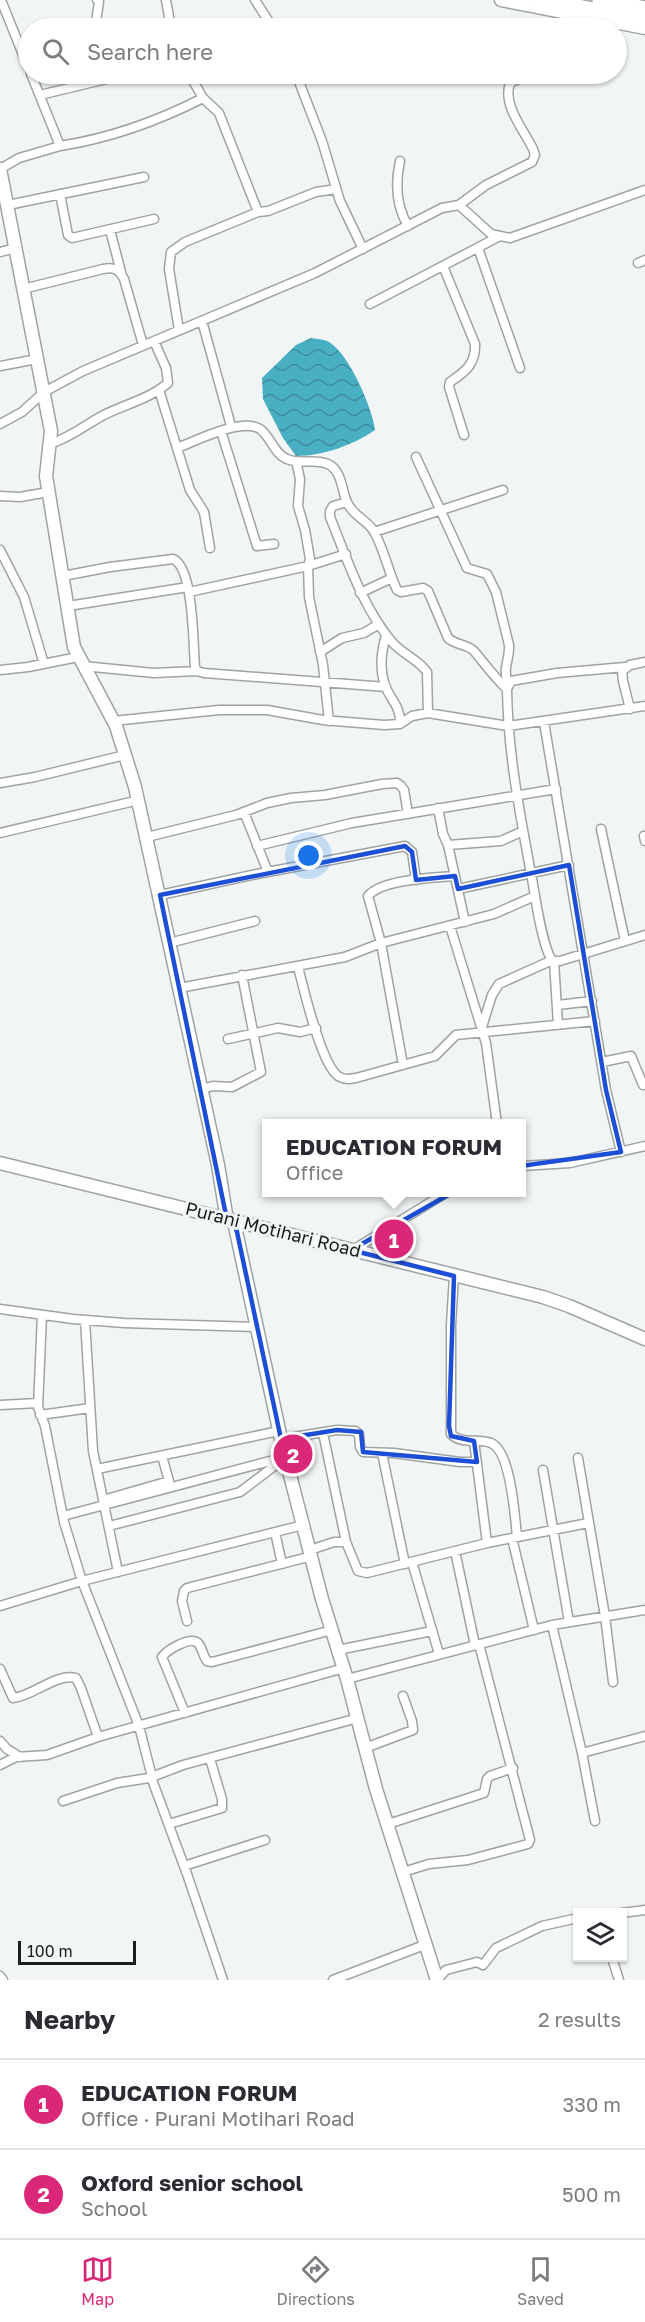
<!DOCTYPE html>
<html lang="en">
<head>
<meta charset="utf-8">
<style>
	:root { --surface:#fff; --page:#f2f2f3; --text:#2b2b33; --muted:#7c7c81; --line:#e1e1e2; --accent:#db2777 }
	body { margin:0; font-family:"Golos Text",sans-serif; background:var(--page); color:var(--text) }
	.controls { position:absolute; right:18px; bottom:18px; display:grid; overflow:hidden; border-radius:0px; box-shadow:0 2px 4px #0004 }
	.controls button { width:54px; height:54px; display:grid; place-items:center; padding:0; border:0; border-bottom:2px solid var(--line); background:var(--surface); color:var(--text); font:30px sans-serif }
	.scale { position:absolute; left:18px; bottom:15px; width:118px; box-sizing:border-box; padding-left:6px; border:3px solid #1b1c1d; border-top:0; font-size:16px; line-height:21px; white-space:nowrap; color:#1b1c1d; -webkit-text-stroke:4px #f1f5f6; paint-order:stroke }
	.you { position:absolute; left:309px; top:856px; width:21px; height:21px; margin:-15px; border:4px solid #fff; border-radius:50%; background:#1a73e8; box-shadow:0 0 0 9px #1a73e833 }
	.badge { display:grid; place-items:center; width:39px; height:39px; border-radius:50%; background:var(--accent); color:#fff; font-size:20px; font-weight:700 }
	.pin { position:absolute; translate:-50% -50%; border:3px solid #fff; box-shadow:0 2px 6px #0006 }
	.popup { position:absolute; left:262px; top:1119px; width:264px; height:78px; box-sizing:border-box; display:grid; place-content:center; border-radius:0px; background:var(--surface); filter:drop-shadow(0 2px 4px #0005); font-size:20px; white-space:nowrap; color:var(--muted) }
	.popup b { font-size:22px; color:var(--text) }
	.popup::after { content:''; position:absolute; left:50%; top:100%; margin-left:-12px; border:12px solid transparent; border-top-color:var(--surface) }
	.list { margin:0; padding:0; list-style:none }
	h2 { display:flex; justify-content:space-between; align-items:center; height:78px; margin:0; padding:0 24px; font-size:26px }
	h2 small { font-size:20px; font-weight:400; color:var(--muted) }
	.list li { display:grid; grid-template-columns:39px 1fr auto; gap:18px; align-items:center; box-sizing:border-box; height:90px; padding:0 24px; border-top:2px solid var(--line) }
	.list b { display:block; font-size:22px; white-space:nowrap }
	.list p { margin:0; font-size:20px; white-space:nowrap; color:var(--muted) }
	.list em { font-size:20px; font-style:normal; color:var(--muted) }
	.icon { flex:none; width:33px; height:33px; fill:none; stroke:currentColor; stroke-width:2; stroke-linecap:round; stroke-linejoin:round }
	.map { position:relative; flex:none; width:645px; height:1980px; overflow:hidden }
	.search { position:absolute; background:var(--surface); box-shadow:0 2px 4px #0004; left:18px; right:18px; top:18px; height:66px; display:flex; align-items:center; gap:15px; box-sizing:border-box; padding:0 21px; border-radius:33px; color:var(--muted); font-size:22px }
	.sheet { height:258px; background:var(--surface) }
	nav { display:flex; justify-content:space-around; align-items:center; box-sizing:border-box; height:84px; border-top:2px solid var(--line); background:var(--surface); font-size:16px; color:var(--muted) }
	nav a { display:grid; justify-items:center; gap:3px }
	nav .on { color:var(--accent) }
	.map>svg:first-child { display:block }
</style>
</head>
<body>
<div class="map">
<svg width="645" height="1980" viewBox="0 0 645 1980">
	<defs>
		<pattern id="water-waves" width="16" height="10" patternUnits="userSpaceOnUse" patternTransform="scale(1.5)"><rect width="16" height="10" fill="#49afc3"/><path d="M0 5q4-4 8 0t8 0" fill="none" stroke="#3c8e9e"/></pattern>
	</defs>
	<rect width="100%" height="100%" fill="#f1f5f6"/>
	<path fill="url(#water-waves)" d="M311,338c5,1 13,1 18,4 20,12 43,65 46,88 -22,15 -52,26 -79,26l-13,-18 -20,-39 -1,-21 34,-33z"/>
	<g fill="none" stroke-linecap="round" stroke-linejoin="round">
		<g stroke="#9fa3a4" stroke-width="11">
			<path id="street" d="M1,0l27,67
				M166,0l5,28
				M255,0l18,28
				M95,28l4,-26 -2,-2
				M189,74l14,24 16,15 39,99 10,-1 48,-19 20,-3
				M296,74l26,67 18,60 23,48
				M40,95l87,-21
				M60,146c51,-8 98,-25 143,-48
				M400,161c-5,23 -4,45 8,65
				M0,169l19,-11 41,-12 -29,-72
				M60,194l8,41 4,3 82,-19
				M8,205l136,-28
				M459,205l27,-20 46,-23 3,-7 -2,-6c-9,-19 -31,-44 -23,-66l19,-9
				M110,230l11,42
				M478,248l42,120
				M0,252l16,-4
				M638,263l7,-3
				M443,266l32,78c1,20 -10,28 -25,38l-1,5 15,48
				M23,289l80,-20c11,-2 16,0 21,10l19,66
				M370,304l128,-67
				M202,321l29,105
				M179,330l-10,-61 2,-17 14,-10 73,-30
				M0,366l37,-7
				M159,390l31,100 14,22 6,36
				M0,424l22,-12 22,-20 39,-21 232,-98 127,-65 17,-3 32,29 19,4 135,-48
				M221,431l36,115 17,-2
				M50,444c19,-6 33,-17 50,-27 22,-12 48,-17 68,-34l-2,-15 -12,-27
				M177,448c19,-7 65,-31 83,-19 11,8 14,25 27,30 13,6 28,-1 41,5 15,7 13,28 20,40 5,11 18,16 25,26 11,18 15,41 24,60l4,2 22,-4 5,3 20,47c7,7 19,6 26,13 11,13 20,26 33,38
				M416,457l51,111 20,6 9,18 13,53c1,17 -7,20 -1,39
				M296,461l4,18 -2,27 7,24 5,29 -2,7 1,31 14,68 6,56
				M0,496l20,1 28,-5
				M347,502l-14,4 -3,5v6c17,42 33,91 62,125 10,12 26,17 35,30l1,41
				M374,532l129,-42
				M0,550l24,47 20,67
				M63,576l47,-9 63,-8c21,8 20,87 22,108l2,4 7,2 182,14
				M189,592l119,-26 38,-12
				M360,593l32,-15
				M68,606l120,-19
				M386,635c-5,18 -7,35 0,53 6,13 15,20 14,36
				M320,652l22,-14 22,-5 15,-9
				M83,666l71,7 43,-2
				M625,667l-68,6 -46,8 -4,8c1,66 13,125 25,190 4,21 9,61 19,80l3,2h6l85,-26
				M0,670l28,-3 50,-10
				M630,709l-7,-28 -1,-10 8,-6 15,-3
				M113,721l106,-11h48l56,10 61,5 16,-1 12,-8 16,-3 80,13 137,-20
				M544,722l62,368 15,62
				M0,783l35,-6 90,-22
				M438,808l5,26 5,11 53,-4 22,-10
				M244,812l24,60
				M601,829l24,112
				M0,833l139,-33
				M644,836l1,5
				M147,837l89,-22 31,-12 24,-5 34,-3 57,-11 15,-1 4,3 3,4 4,24
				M448,845l17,77
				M257,846l95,-23 204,-34
				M458,889l111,-24
				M160,895l97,-21 148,-28 7,6 4,28
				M450,926l36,117 11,81
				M169,943l86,-22
				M554,961l4,64
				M298,967c6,23 23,97 40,109 6,4 12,3 18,2l79,-22 21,-21 139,-14
				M179,988l166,-31 36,-14 113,-29 41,-18
				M558,1005l34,-4
				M482,1027l10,-32 7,-11 49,-22 3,-3
				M228,1039l50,-11 22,4 16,-4
				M602,1062l29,-6 12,29
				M403,1065l-22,-122 -13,-47c14,-17 65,-18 87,-20
				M202,1089l11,-3 19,1 29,-15 -19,-97
				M522,1166l48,-3 75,-17
				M353,1250l94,-58
				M454,1276l-3,49v109c11,11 26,4 40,9 20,8 24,74 26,94
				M0,1309l73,10 51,4 132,4
				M42,1315l-4,92 7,19 19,96 18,59 57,145 12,47 3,3
				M85,1320l8,131 25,121
				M0,1405l38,-2
				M40,1415l50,-7
				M323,1433l23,109
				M281,1439l56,-9 18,1 4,3 1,13 3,5 31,1 66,9h17
				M474,1441l13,102
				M382,1453l23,111
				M578,1458l27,158 8,66
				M97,1469l182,-38
				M543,1470l26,152
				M103,1500l66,-19 -7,-25
				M63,1516l222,-59
				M109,1526l131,-34 45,-34
				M275,1532l7,32
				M512,1538l22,92
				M310,1550l24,-8h12l12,29 9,2 120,-30 101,-20
				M455,1551l20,94
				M412,1562l27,92
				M0,1606l82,-25 221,-56
				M187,1621l-5,-20 2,-10 3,-3 125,-32
				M552,1625l30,128 13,68
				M338,1650l94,-19
				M0,1669l13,29c21,-2 42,-25 63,-20l5,10 17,49
				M347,1679l205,-54 93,-15
				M185,1713l-23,-56c5,-7 28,-21 36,-14 4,4 5,13 9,18l5,1 120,-32
				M0,1741l7,8 13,8
				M365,1748l48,-18 -1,-9 -9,-25
				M582,1753l63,-17
				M0,1765l16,-8 31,-2 51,-18 246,-69
				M151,1777l36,97 36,106
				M63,1801l54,-18 32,-5 34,-13 175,-47
				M169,1824l53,-16v-9l-12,-40
				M388,1824l96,-31 3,-14 3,-3 23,-8
				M184,1866l81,-26
				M403,1872l26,-8 39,-4 60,-16 2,-4 -51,-196
				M622,1913l23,-3
				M612,1958l7,22
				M0,1976l3,4
				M333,1980l94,-36
				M437,1980l9,-10 31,-8 6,3 13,-17 46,-22 36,-8"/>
		</g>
		<g stroke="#9fa3a4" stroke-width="15">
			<path id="secondary" d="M501,0l144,28
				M0,169l51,262 -5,45 28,171 42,79 19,61 83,378 9,55
				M0,1163l543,134 26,9 76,33
				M234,1222l49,226 39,151 25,80 29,110 61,191"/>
		</g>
		<g stroke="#9fa3a4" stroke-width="18">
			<path id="highway" d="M541,0l104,20
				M600,0l45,9"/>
		</g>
		<use href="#street" stroke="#fff" stroke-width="8"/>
		<use href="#secondary" stroke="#fff" stroke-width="12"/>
		<use href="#highway" stroke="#fff" stroke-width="15"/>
	</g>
	<path fill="none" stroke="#1d4ed8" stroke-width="4.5" stroke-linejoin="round" d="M405,846l7,6 4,28 39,-4 3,13 111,-24 37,225 15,62 -129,18 -141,80 103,26 -5,150 2,10 23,5 3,21 -114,-10 -2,-20 -24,-2 -56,9 -44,-207 -3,-10 -7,-2 -67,-325z"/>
	<g text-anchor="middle" stroke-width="6" stroke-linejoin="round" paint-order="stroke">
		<g font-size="18" fill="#1b1c1d" stroke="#f1f5f6">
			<text transform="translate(273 1230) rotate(14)" y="6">Purani Motihari Road</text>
		</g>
	</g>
</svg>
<div class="controls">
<button><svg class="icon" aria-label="layers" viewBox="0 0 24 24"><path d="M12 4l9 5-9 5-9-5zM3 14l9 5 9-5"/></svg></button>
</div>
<div class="scale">100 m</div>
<div class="you"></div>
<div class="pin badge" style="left:394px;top:1239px">1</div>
<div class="popup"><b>EDUCATION FORUM</b>Office</div>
<div class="pin badge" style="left:293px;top:1454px">2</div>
<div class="search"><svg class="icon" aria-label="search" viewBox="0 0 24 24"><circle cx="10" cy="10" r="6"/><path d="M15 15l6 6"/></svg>Search here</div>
</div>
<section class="sheet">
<h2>Nearby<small>2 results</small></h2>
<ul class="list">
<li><span class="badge">1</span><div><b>EDUCATION FORUM</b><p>Office · Purani Motihari Road</p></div><em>330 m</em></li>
<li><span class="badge">2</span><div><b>Oxford senior school</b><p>School</p></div><em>500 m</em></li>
</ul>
</section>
<nav>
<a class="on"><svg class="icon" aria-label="map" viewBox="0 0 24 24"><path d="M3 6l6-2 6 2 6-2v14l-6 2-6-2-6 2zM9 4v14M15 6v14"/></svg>Map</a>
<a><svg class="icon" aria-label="directions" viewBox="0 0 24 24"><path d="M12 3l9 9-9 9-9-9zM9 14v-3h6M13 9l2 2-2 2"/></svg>Directions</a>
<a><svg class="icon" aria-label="saved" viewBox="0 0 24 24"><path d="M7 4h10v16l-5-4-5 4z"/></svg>Saved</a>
</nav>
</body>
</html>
